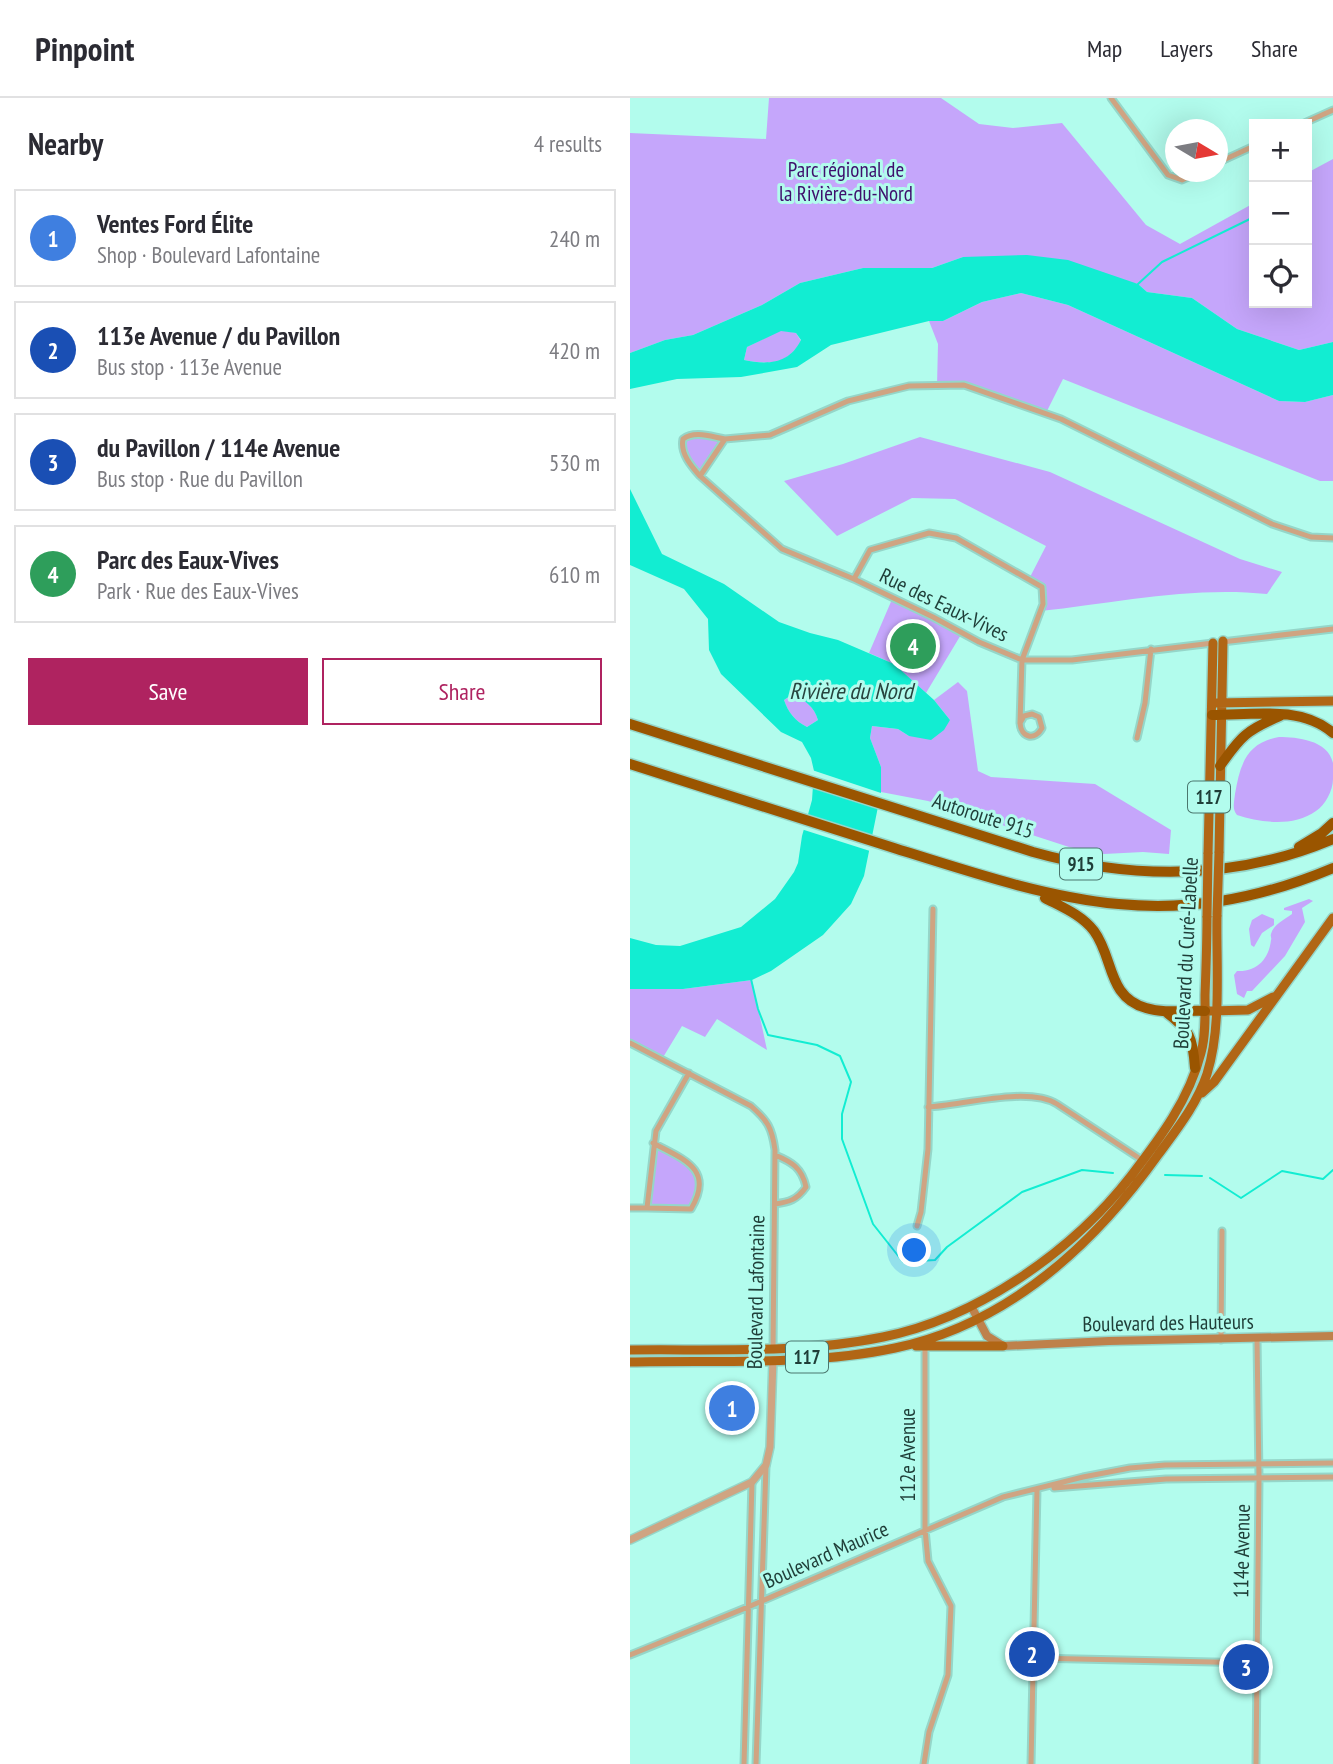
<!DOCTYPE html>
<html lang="en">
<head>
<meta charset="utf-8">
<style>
	:root { --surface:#fff; --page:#f2f2f3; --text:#2b2b33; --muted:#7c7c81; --line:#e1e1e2; --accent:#af2360 }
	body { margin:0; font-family:"PT Sans Narrow",sans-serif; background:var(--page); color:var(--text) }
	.controls { position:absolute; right:21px; top:21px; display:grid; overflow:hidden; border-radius:0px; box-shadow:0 7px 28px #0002 }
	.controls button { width:63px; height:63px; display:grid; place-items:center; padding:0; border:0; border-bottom:2px solid var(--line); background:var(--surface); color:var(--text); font:35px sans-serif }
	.compass { position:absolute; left:535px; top:21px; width:63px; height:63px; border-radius:50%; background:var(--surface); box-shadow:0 7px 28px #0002; rotate:100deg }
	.you { position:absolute; left:285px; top:1153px; width:24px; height:24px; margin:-18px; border:5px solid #fff; border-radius:50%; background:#1a73e8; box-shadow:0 0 0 10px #1a73e833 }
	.badge { display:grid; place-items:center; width:46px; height:46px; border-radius:50%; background:var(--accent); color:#fff; font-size:23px; font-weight:700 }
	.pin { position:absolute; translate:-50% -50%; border:4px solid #fff; box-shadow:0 2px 7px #0006 }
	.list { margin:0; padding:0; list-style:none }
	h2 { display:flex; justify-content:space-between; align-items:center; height:91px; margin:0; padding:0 28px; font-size:30px }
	h2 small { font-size:23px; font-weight:400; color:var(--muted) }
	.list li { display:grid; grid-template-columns:46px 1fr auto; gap:21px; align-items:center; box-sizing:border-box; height:98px; margin:0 14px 14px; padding:0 14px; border:2px solid var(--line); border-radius:0px }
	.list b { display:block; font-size:26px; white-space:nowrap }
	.list p { margin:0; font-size:23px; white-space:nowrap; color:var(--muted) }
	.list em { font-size:23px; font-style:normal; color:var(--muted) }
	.actions { display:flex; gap:14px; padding:21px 28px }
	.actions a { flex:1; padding:16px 0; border:2px solid var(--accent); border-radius:0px; text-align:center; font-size:24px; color:var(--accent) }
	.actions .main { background:var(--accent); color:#fff }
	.icon { flex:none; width:38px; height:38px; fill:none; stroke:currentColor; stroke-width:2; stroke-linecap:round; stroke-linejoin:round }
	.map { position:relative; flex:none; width:703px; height:1666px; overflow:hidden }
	header { display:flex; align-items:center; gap:42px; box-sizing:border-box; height:98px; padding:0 35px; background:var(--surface); border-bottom:2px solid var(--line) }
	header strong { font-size:33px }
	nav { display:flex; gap:38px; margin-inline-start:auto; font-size:24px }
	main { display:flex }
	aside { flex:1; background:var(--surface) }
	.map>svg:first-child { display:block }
</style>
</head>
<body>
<header>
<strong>Pinpoint</strong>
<nav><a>Map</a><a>Layers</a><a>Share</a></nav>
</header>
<main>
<aside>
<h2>Nearby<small>4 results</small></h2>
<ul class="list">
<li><span class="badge" style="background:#3f7fe0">1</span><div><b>Ventes Ford Élite</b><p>Shop · Boulevard Lafontaine</p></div><em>240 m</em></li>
<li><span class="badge" style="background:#1a4fb4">2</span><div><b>113e Avenue / du Pavillon</b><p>Bus stop · 113e Avenue</p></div><em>420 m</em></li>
<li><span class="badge" style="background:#1a4fb4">3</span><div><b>du Pavillon / 114e Avenue</b><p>Bus stop · Rue du Pavillon</p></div><em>530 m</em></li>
<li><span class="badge" style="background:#2e9e5b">4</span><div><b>Parc des Eaux-Vives</b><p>Park · Rue des Eaux-Vives</p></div><em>610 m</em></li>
</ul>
<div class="actions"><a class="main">Save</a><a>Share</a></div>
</aside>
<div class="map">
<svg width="703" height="1666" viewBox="0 0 703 1666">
	<rect width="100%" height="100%" fill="#b2fced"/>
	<path fill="#c5a6fb" d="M139,0h172l38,26 34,4 49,-5 84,102 34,19 74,-41v100h53v-130l26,-14v183l-34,8 -62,-21 -45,-31 -45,-6 -9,-8 -175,-27 -31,11h-69l-63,15 -38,22 -69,30 -28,5 -35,13v-220l136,6z
		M391,195l47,12 211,96 26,1 28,-7v86h-13l-257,-102 -17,34 -82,-28 -27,1 1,-42 -9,-23h14l39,-19z
		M151,232l15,3 5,8c-14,24 -31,24 -57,19l3,-13z
		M59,337l36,4 -25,37 -18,-29z
		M290,339l130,35 190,87 42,13 -15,22c-75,-8 -152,9 -227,17l2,-24 -13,-8 17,-33 -91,-47 -43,-1 -75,38 -53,-55 59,-17z
		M263,499l69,36 -36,60 -32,-29 -25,-11z
		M328,584l9,9 11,80 13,6 104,7 76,46 -2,24 -26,-2 -39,2 -35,-7 -141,-46 -47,-9v-25l-11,-29 2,-12 26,3 11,7 41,-16 -16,-20z
		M164,596c11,7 20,12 24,26l-11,7c-12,-6 -19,-15 -23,-27z
		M649,639c18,0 49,3 54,26 0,5 0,12 0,16 0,12 -8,26 -17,32 -22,16 -55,12 -79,4 -5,-6 -3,-12 -2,-21 5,-29 11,-51 44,-57z
		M679,801l4,2 -11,7 3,14 -20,34 -33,35h-5l-3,7 -7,-4 -3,-19 3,-4c20,1 32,-12 34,-31 1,-2 -1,-4 0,-6 2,-9 14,-15 21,-20v-3l-8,-1v-2z
		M632,816l12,5v6l-12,8 -8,14 -3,-2 -2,-16 3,-9z
		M122,882l15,70 -50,-31 -12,18 -23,-11 -20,33 -32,-16v-54h53z
		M23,1045c30,16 62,26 38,66l-44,-1z"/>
	<path fill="#12edd2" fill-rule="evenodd" d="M397,157l41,5 70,24 9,8 45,6 45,31 62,21 34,-8v53l-28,7 -26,-1 -211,-96 -47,-12 -39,9 -39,19h-14l-98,24 -34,22 -56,10 -64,2 -47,10v-36l35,-13 28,-5 69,-30 38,-22 63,-15h69l31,-11zM151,233l15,2 5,7c-12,24 -33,25 -57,20l3,-13z
		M0,391l32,65 62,30 55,38 31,11 28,7 56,24 40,36 16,20 -6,10 -13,10 -22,-4 -11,-7 -26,-3 -2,12 11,29v25l-17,84 -13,28 -28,31 -52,36 -19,9 -69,9h-53v-51l26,7 24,1 61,-19 34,-28 19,-27 4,-9 4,-27 10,-36 2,-29 -3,-13 -9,-16 -21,-10 -60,-58 -12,-24 -1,-31 -24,-30 -54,-24zM163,596c12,7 21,12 25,26l-11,7c-12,-6 -19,-15 -23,-27z"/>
	<path fill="#b2fced" d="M182,672l72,24 -3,15 -72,-23z
		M176,716l69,22 -5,15 -69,-22z"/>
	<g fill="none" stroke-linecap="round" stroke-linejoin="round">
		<path stroke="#12edd2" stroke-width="2" d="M508,186l24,-22 92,-45
			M121,881l7,30 10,26 49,10 23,11 11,26 -9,32v25l31,85 30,38 32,-2 12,-13 75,-55 60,-22 31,3
			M535,1077l37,1
			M580,1080l31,20 41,-27 41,8 10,-9"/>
		<g stroke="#95d6c9" stroke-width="9">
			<path id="minor" d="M481,0l57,77 14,5 17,-8
				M672,26l31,-14
				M587,65l37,-17
				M70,378c-9,-10 -20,-23 -17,-37 12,-9 29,-2 42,0
				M224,481l16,-29 59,-17 27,5 86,49 1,17 -21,56 -2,63c1,15 15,18 22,5l-3,-11 -7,-3 -8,2 -4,7
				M592,544l111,-13
				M583,545l-141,17h-50l-43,-18 -46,-25 -79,-38 -72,-30 -82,-73 25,-37 45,-4 78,-34 61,-15 55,-1 97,34 211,105 39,13 22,1
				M507,640l8,-35 6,-54
				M0,945l121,63c17,15 21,22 24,44l-2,200
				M298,1009c35,-2 100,-21 129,-3l88,58
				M145,1106c14,-2 22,-4 31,-17 -4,-19 -14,-25 -31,-32
				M0,1110h17l9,-77 33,-58
				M17,1110l44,1c24,-40 -8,-50 -38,-66
				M287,1128l4,-14 7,-63 5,-240
				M591,1242l1,-109
				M424,1390l112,-9 167,-2
				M0,1557l118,-48 255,-110 80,-20 47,-9 35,-3 168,-2
				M403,1560l224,5
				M114,1666l8,-282
				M126,1666l10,-298
				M294,1666l5,-32 19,-57 3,-69 -23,-45 -3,-32v-183
				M401,1666l6,-274
				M626,1666l3,-286 -2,-139"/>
		</g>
		<g stroke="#95d6c9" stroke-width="10">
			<path id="tertiary" d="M0,1442l122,-58 14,-17 4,-18 3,-87"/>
		</g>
		<g stroke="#95d6c9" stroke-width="11">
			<path id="secondary" d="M341,1208l16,30 16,10 106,-5 224,-5"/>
		</g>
		<g stroke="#95d6c9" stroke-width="12">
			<path id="primary" d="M587,605l116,-2
				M589,755l4,-212
				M578,756l5,-211
				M580,913l38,-1 25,-13
				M572,995l12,-11 119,-164
				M286,1248h87
				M0,1252c84,-1 171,4 253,-13 94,-19 190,-86 248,-161 29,-38 58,-76 70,-123 5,-18 4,-39 4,-58 1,-26 2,-53 2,-79
				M0,1264c87,-2 179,4 265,-14 113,-24 198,-102 263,-193 19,-26 39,-51 49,-81 15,-48 9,-109 10,-159"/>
		</g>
		<g stroke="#95d6c9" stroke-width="13">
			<path id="motorway" d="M582,617c38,0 89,-10 121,18
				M0,626l403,128c100,28 203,28 300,-13
				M0,666c88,28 176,56 264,84 162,51 272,90 439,20
				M590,668c21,-30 27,-36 60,-50
				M669,749l23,-14 11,-10
				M415,800c17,9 37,17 49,33 20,27 13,66 52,77 19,6 40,2 59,3
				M536,914c24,18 27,26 29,56"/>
		</g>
		<use href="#minor" stroke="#cfa482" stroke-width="5"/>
		<use href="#tertiary" stroke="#cfa482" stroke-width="7"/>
		<use href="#secondary" stroke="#be814b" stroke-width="8"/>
		<use href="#primary" stroke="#b16615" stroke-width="9"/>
		<use href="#motorway" stroke="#9a5500" stroke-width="10"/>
		<g stroke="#95d6c9" stroke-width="12" stroke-linecap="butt">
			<path id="primary-bridge" d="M587,817l2,-62
				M577,818l1,-62"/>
		</g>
		<use href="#primary-bridge" stroke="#b16615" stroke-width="9"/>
	</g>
	<g text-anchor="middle" stroke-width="6" stroke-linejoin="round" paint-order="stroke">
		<g fill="#b2fced" stroke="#4b776e" stroke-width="2">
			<rect x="558" y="683.5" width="42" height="31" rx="5"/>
			<rect x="430" y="750.5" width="42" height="31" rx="5"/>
			<rect x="156" y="1243.5" width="42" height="31" rx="5"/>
		</g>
		<g font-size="19" font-weight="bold" fill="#1f3e38">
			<text x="579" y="706">117</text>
			<text x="451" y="773">915</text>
			<text x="177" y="1266">117</text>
		</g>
		<g font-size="21" fill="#3e0f6c" stroke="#b2fced">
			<text x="216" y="79">Parc régional de<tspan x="216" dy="24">la Rivière-du-Nord</tspan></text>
		</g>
		<g font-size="21" fill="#1f3e38" stroke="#b2fced">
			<text transform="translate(314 507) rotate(26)" y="7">Rue des Eaux-Vives</text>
			<text transform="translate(353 718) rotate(18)" y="7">Autoroute 915</text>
			<text transform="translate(556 855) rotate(-87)" y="7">Boulevard du Curé-Labelle</text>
			<text transform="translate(126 1194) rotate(-89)" y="7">Boulevard Lafontaine</text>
			<text transform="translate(538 1225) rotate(-1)" y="7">Boulevard des Hauteurs</text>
			<text transform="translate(278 1357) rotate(-90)" y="7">112e Avenue</text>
			<text transform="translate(612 1453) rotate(-89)" y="7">114e Avenue</text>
			<text transform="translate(196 1457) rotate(-24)" y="7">Boulevard Maurice</text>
		</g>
		<g font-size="23" font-style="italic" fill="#27443e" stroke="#b2fced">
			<text x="221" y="601">Rivière du Nord</text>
		</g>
	</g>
</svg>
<div class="controls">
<button>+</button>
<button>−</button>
<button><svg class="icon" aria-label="locate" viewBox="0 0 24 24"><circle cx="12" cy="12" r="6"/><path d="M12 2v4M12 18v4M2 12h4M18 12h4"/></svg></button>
</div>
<svg class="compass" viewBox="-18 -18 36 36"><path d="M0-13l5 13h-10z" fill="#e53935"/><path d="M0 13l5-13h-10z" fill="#7c7c81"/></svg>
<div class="you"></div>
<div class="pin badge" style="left:102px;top:1310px;background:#3f7fe0">1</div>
<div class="pin badge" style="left:402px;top:1556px;background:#1a4fb4">2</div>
<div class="pin badge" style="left:616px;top:1569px;background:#1a4fb4">3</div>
<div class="pin badge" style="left:283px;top:548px;background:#2e9e5b">4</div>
</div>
</main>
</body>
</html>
